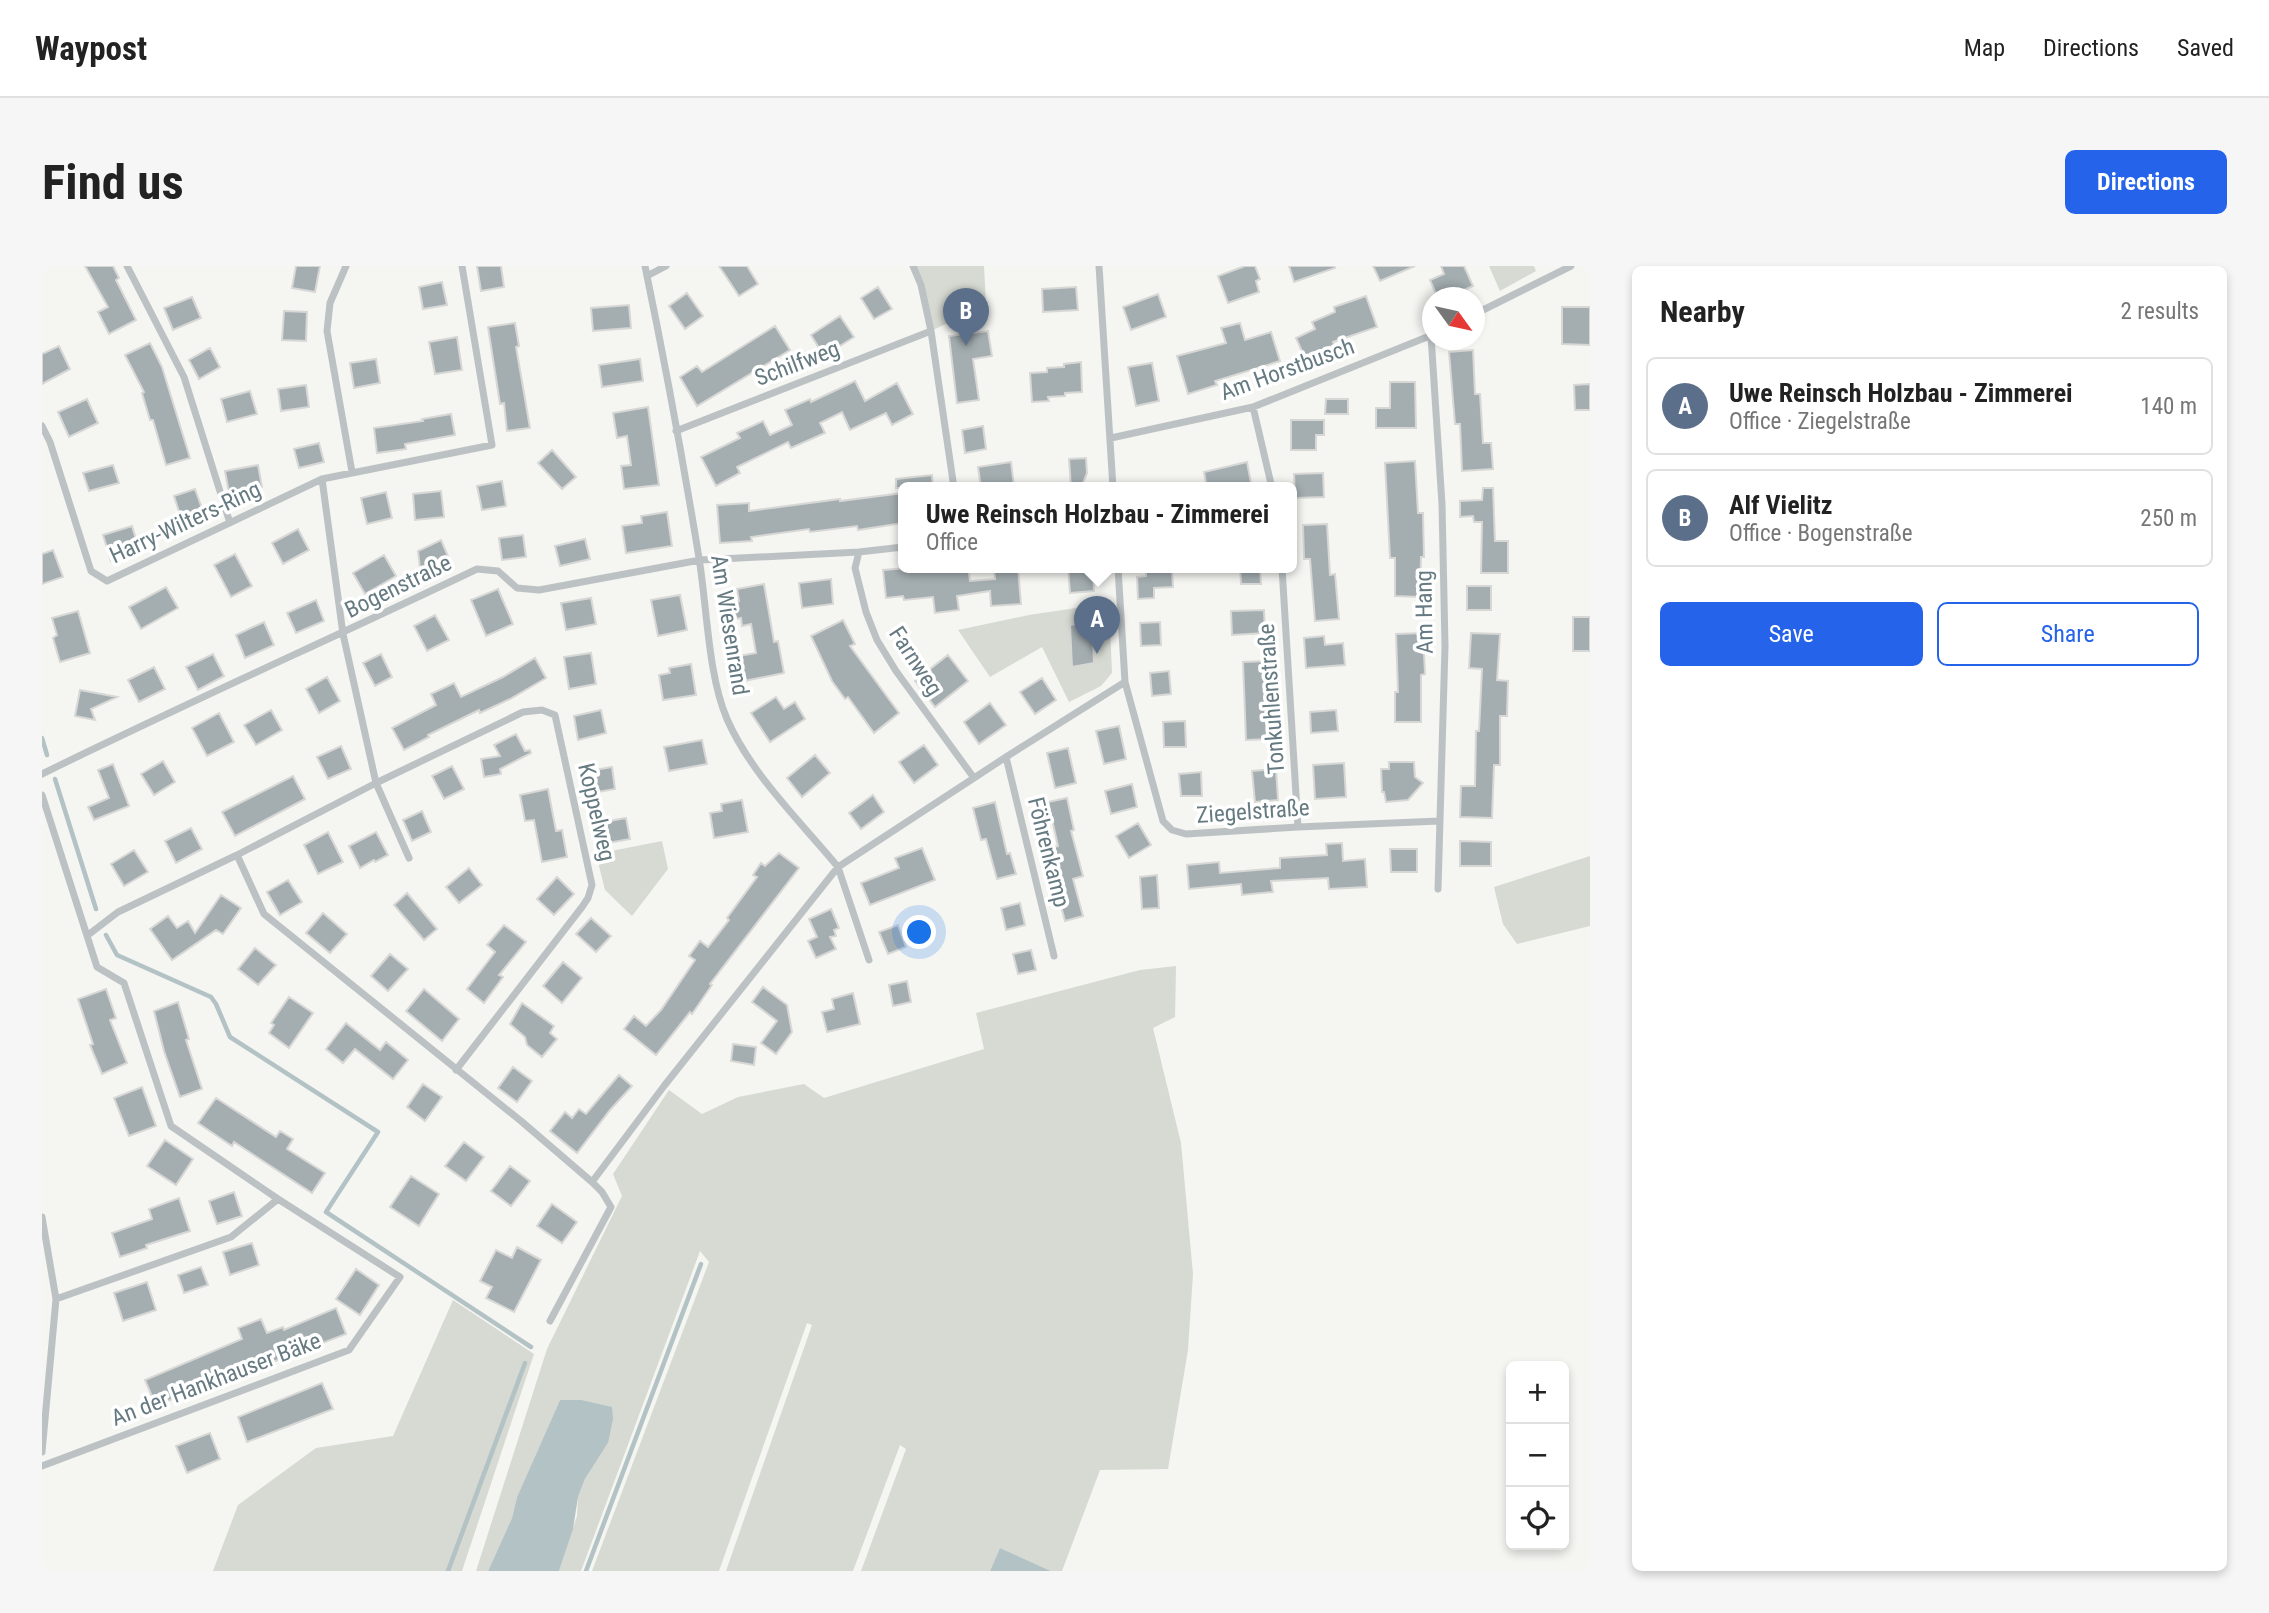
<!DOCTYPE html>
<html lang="en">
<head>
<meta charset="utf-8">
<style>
	:root { --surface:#fff; --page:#f6f6f6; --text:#222; --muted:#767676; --line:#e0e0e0; --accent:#2563eb }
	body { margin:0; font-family:"Roboto Condensed",sans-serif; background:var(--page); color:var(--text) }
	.controls { position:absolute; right:21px; bottom:21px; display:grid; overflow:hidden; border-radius:10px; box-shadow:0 4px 10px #0003 }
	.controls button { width:63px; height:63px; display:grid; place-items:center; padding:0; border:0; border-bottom:2px solid var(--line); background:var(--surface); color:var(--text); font:35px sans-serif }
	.compass { position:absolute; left:1380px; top:21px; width:63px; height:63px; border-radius:50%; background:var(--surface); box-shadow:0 4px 10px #0003; rotate:123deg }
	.you { position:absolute; left:878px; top:667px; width:24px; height:24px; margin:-18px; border:5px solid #fff; border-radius:50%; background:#1a73e8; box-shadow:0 0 0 10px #1a73e833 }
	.badge { display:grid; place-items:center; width:46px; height:46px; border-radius:50%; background:var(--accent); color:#fff; font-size:23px; font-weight:700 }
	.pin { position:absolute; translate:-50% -58px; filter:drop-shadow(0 2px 4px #0008) }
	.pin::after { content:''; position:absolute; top:37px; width:24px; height:21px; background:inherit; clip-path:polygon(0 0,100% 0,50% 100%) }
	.popup { position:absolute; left:856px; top:216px; width:399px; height:91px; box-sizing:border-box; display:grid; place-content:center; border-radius:10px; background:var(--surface); filter:drop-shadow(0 2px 5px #0005); font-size:23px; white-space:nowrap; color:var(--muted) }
	.popup b { font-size:26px; color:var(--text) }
	.popup::after { content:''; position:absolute; left:50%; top:100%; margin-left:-14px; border:14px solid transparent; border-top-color:var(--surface) }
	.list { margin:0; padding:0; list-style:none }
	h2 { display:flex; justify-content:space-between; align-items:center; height:91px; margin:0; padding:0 28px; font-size:30px }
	h2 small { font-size:23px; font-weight:400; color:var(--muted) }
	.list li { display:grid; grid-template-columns:46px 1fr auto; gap:21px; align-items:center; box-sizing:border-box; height:98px; margin:0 14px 14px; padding:0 14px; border:2px solid var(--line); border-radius:10px }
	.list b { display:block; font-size:26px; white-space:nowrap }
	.list p { margin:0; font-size:23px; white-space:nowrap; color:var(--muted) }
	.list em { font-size:23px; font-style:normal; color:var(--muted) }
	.actions { display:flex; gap:14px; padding:21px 28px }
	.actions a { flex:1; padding:16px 0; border:2px solid var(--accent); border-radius:10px; text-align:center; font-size:24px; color:var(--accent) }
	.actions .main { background:var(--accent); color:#fff }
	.icon { flex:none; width:38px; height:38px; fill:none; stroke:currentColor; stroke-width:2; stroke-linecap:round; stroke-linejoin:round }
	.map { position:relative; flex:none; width:1548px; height:1305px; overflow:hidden; border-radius:10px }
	header { display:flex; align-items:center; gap:42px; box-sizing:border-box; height:98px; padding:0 35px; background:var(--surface); border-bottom:2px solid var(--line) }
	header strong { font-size:33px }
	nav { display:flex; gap:38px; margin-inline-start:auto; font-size:24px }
	.intro { display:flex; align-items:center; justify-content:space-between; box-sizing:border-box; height:168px; padding:0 42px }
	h1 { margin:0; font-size:49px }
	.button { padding:18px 32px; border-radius:10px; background:var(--accent); color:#fff; font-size:24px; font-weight:700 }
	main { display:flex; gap:42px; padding:0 42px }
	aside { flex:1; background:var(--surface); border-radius:10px; box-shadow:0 4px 10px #0003 }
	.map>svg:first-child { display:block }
</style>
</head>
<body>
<header>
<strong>Waypost</strong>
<nav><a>Map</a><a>Directions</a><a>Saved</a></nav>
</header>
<div class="intro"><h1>Find us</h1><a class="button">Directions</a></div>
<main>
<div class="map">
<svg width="1548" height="1305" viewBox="0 0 1548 1305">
	<rect width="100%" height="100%" fill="#f5f5f2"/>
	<path fill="#d6dad2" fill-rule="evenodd" d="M871,0h71l2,39 -55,26z
		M1447,0h45l2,5 -36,20z
		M1067,337l3,70 -11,13 -32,16 -27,-55 -52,30 -32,-47 71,-15zM1050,356l2,41 -22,4 -2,-42z
		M620,575l6,28 -36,47 -27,-26 -9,-36z
		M1548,590v70l-73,18 -14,-20 -9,-37z
		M1134,700l-1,51 -22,11 28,115 12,131 -5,76 -20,119 -68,1 -38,101h-11l-51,-23 -10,23h-129l45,-122 -6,-4 -47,126h-127l86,-246 -5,-2 -88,248h-127l117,-309 -9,-11 -119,320h-22l18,-55 1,-19 7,-18 23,-36 -48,-43 -43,97 -5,21 -24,53h-12l71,-222 75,-153 -9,-22 56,-84 33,24 36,-17 66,-13 20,14 160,-49 -8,-36 164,-43z
		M411,1034l81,54 -72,217h-249l25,-66 78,-57 77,-12z"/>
	<path fill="#b3c2c4" d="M518,1134h21l31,7 1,12 -5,24 -23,36 -7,18 -5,32 -14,42h-71l24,-53 5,-21z
		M958,1282l51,23h-61z"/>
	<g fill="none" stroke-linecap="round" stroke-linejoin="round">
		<path stroke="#b3c2c4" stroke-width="4.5" d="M0,472l5,17
			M13,513l41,130
			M64,669l11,20 94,42 5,7 14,33 148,95 -52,80 205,135
			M406,1305l77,-208
			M544,1305l115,-307"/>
	</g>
	<path fill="#a4aeb1" stroke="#d7d7d5" stroke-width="2" d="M43,0h28l6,12 -3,2 20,40 -27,14 -11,-22 10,-5z
		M254,0h24l-5,26 -23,-4z
		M435,0h24l3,21 -23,4z
		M677,0h28l11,18 -19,12z
		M1203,0h10l5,13 -4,2 3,11 -31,11 -10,-27z
		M1247,0h45l1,2 -41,14z
		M1331,0h42l-35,15z
		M1399,0h23l9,20 -18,8 -4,-6 -15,6 -6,-14 14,-6z
		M400,16l5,23 -24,4 -4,-22z
		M836,21l14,22 -18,10 -13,-21z
		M1034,21l2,23 -35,2 -1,-23z
		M645,27l16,23 -18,13 -16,-23z
		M1116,28l8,23 -35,13 -8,-23z
		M1324,30l11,31 -44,15 1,3 -29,13 -9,-20 19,-9 -3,-7 23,-10 -1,-5z
		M150,31l9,21 -28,12 -9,-22z
		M587,39l2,23 -38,3 -2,-23z
		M1520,41h28v38l-28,-1z
		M242,45l23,1 -1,29 -24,-1z
		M798,50l14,21 -30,19 -13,-21z
		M473,57l4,23 -3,1 14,81 -23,3 -3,-28 -4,1 -12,-77z
		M1198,57l5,17 26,-8 9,29 -65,20 2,4 -29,9 -11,-38 49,-13 -5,-15z
		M733,60l15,24 -93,56 -17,-29 17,-11 5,6z
		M946,65l4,25 -19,3 6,41 -22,3 -8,-67z
		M415,71l5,33 -27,4 -6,-32z
		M108,77l12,24 28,91 -24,7 -13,-45h-3l-8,-27 2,-1 -19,-37z
		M17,80l11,23 -28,15v-30z
		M168,82l10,19 -21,12 -10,-19z
		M1431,84l2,44h5l3,49h8l2,26 -31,2 -2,-47h-5l-6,-72z
		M334,93l4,24 -26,5 -4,-25z
		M598,93l3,22 -41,6 -3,-22z
		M1039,96l1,30 -17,1v3l-17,1 1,4 -17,1 -2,-29 17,-1v-4l17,-1v-3z
		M1110,97l7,38 -23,5 -8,-39z
		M813,115l10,20 32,-18 16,31 -21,11 -6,-12 -36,17 -8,-18 -22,11 5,10 -34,15 -3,-6 -51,25 3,6 -24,13 -15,-29 39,-19 -3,-5 26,-12 7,14 22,-10 -7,-15 25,-11 1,3z
		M1348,116h25l1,46h-40v-20h14z
		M1548,118v26h-15l-1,-25z
		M264,119l3,22 -28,4 -3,-22z
		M208,125l7,23 -30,8 -6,-23z
		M45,133l11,24 -29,14 -11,-25z
		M1284,133h22v15h-23z
		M606,141l11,78 -35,4 -3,-23 10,-1 -4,-29 -10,2 -4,-25z
		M409,148l4,21 -50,9 1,5 -29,4 -3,-25 49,-7 -1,-2z
		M1249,154h33v15h-8v15h-25z
		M941,160l3,23 -21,4 -3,-23z
		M277,177l5,19 -25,6 -5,-19z
		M510,184l24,27 -14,12 -24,-26z
		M1044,192l1,15 -6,15h-10l-2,-29z
		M1373,195l3,52h5l1,44h-3l-1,40 -25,-1v-38h-5l-5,-95z
		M969,196l3,24 -33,2 -3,-21z
		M1205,196l5,26h-45l-3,-16z
		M71,199l6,18 -30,8 -6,-18z
		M216,199l4,22 -33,6 -4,-22z
		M1281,207l1,24 -29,1 -1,-24z
		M890,209l1,13h-37v-9z
		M460,215l4,25 -24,4 -5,-24z
		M1441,222h10l2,53h13v32h-27l1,-51h-8l-1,-6 -13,1v-16l22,-1z
		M153,223l9,25 -22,7 -8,-25z
		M399,225l3,26 -29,3 -2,-26z
		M344,226l6,26 -25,6 -6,-26z
		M861,227v30l-45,7 -1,-4 -47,6 -1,-3 -58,8 1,4 -32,2 -3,-38 32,-2v8l91,-12v2z
		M625,246l5,34 -46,7 -4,-27 20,-3 -1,-7z
		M1285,258l3,51 5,-1 4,45 -24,2 -5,-62h-6l-1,-34z
		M90,260l8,26 -29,9 -8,-26z
		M256,263l11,21 -26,14 -11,-21z
		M481,269l3,22 -24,3 -3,-22z
		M543,273l5,20 -30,7 -5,-20z
		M399,274l10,23 -28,12 -3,-7 -2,-17z
		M11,284l10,27 -21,7v-30z
		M193,288l17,32 -21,11 -17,-32z
		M342,289l12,21 -31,18 -12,-21z
		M866,302h60l2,13 25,-2 -1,-11h24l3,36 -30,2 -1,-15 -33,5 2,14 -24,3 -2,-16 -29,3 -1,-4 -17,2 -3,-28z
		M1026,302h25l1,23 -24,2z
		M1198,302h20l1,16h-20z
		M1130,303l1,18 -19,1v10l-16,1 -1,-22 9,-1v-5z
		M789,313l2,25 -31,4 -3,-25z
		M722,318l10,58 4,-1 6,32 -40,8 -5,-25 17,-3 -5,-29 -9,2 -1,-8 -11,2 -3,-17 12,-2 -2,-12z
		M1425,320h24v24h-24z
		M124,321l12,21 -37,21 -12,-22z
		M456,323l15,35 -27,12 -15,-36z
		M638,329l7,35 -29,6 -7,-36z
		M549,332l5,26 -30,6 -5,-27z
		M274,334l8,21 -28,12 -9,-20z
		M1222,344l1,23 -33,2 -1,-24z
		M36,345l12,42 -30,9 -7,-24 4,-3 -5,-17z
		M393,349l14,25 -22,11 -13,-25z
		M1531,351h17v34h-17z
		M801,354l12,24 -5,2 49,67 -25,20 -26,-36 -3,2 -13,-18 -21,-45z
		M222,356l10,23 -29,13 -9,-23z
		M1050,356l2,41 -22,4 -2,-42z
		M1118,356l1,23 -20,1 -1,-23z
		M1381,367l2,41 -4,1v47h-26v-30h3l-2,-58z
		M1429,367l29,1 -3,46 11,1 -1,35h-7v49h-6l-2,53 -32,-1 1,-31h14l1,-55h3l3,-62 -13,-1z
		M1282,370l1,9 18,-2 2,22 -39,3 -2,-30z
		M549,387l5,31 -27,5 -5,-32z
		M171,388l11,22 -26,14 -12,-23z
		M339,388l11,23 -17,9 -12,-23z
		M906,389l20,26 -33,26 -20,-26z
		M493,392l11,20 -36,21 -30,14 -1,-3 -51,25 1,2 -25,13 -12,-22 44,-23 -5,-11 23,-11 7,14 42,-20z
		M1225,395l4,78 -25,1 -3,-78z
		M649,398l5,31 -33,5 -4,-25 11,-2 -1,-5z
		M112,401l11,22 -26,13 -11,-22z
		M1127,405l2,23 -19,2 -2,-23z
		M285,411l13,24 -21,12 -13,-24z
		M1000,412l14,22 -21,14 -15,-22z
		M38,424l37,7 -26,12 4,11 -20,-4z
		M734,431l8,12 11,-7 10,17 -35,23 -19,-29z
		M948,437l16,22 -27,19 -15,-22z
		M229,444l11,20 -26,15 -12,-20z
		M559,444l5,23 -28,7 -4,-24z
		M1294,444l2,21 -27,2 -1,-21z
		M177,447l15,29 -27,14 -15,-28z
		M1143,455l1,26h-22l-1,-25z
		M1077,460l7,33 -22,5 -8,-33z
		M474,468l9,17 5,-1 1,3 -31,16 1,5 -17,3 -3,-18 19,-3 -6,-11z
		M660,474l5,24 -38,7 -5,-24z
		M882,479l14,20 -24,18 -15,-21z
		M299,480l10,23 -23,10 -11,-22z
		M1026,482l8,35 -21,5 -8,-35z
		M773,489l15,18 -28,24 -15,-19z
		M121,495l12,21 -21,13 -13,-21z
		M1347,496h25l1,15 8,6 -15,17 -22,2 -2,-10h-2l-1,-23h8z
		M1302,497l2,34 -31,2 -2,-34z
		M71,498l16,42 -35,14 -6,-13 21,-9 -11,-28z
		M410,500l12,23 -20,10 -12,-23z
		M570,501l3,22 -29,5 -3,-22z
		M1234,503l2,31 -23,2 -3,-31z
		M1159,506l1,24h-21l-2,-22z
		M251,510l12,23 -70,37 -13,-24z
		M1090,518l5,23 -26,7 -6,-23z
		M506,523l8,42 6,-1 5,27 -25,5 -8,-42 -9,1 -5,-26z
		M831,529l11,17 -23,17 -12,-16z
		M1025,532l7,32 -3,1 12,45 -10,3 10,37 -18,5 -6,-22 6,-1 -14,-50 7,-2 -10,-44z
		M700,534l6,32 -34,6 -4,-25 12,-2 -1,-7z
		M953,536l12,52 3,-1 6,21 -19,5 -11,-40 -5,1 -8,-32z
		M380,545l9,21 -19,9 -9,-21z
		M584,552l4,21 -28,5 -4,-21z
		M1096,557l13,22 -22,13 -13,-22z
		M149,562l11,21 -26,14 -11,-22z
		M286,566l15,30 -25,12 -14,-29z
		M334,566l12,23 -13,7 -1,-2 -14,8 -11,-22z
		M1418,575l31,1v24h-31z
		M1300,577l1,18 22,-2 2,28 -38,2 -1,-11 -57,3 2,11 -31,3 -1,-11 -52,5 -2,-24 32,-3 1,11 60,-5v-10l47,-3 -1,-11z
		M880,582l13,32 -65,25 -9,-22 38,-15 -4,-10z
		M1348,583h27v23h-26z
		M92,584l14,22 -24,14 -13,-22z
		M737,587l20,15 -89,116 2,1 -20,29 -2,-2 -34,43 -32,-26 10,-13 12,10 15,-16 34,-50 -6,-4 11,-15 8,6 21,-27 -2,-2 30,-41 -4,-2 8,-12 4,3z
		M427,602l13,17 -23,18 -13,-16z
		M1115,609l2,33 -17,1 -2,-32z
		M515,611l17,17 -20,21 -17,-16z
		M246,614l14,22 -22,13 -13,-23z
		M365,627l30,36 -13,11 -30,-35z
		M179,629l20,13 -18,26 -7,-4 -44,30 -22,-31 18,-13 9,12 11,-7 7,12z
		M978,637l5,22 -19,5 -5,-22z
		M789,643l8,19 -5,2 2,6 -6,1 6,12 -20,9 -8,-17 9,-4 -8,-18z
		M281,647l24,21 -17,19 -24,-20z
		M549,652l20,18 -15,16 -20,-18z
		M462,659l22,17 -27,33 4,2 -19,26 -17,-14 28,-37 -8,-7z
		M856,659l8,22 -18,7 -9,-22z
		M213,682l21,17 -18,20 -20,-16z
		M989,684l5,20 -18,4 -5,-20z
		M348,688l18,15 -20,22 -17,-15z
		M521,696l19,16 -20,25 -19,-17z
		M865,715l4,21 -18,4 -4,-21z
		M721,721l24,18 5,27 -16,22 -15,-11 16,-22 -25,-19z
		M64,723l10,29 -6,2 17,43 -25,11 -12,-29 3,-1 -15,-45z
		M382,723l35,30 -17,22 -36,-30z
		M811,727l7,31 -33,8 -5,-20 12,-3 -2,-10z
		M247,731l24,16 -24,35 -20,-15 5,-8 -3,-2z
		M136,736l11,37 -3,1 16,49 -22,8 -16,-46 -10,-40z
		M480,737l32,23 -4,7 7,6 -15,18 -15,-12 -2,-8 -15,-13z
		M304,757l34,27 6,-8 22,18 -15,19 -38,-30 -12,14 -17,-14z
		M691,778l23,3 -2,18 -23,-4z
		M471,801l19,14 -15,21 -19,-14z
		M577,809l13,11 -22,24 -33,43 -27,-22 15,-19 7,6 7,-9 7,5z
		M381,818l19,13 -17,24 -18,-14z
		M100,821l14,39 -27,10 -15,-38z
		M174,832l60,39 4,-6 13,8 -6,10 38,24 -13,20 -78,-51 -2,4 -34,-23z
		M123,874l28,19 -17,26 -29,-19z
		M422,876l20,15 -18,24 -21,-15z
		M468,900l20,15 -19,25 -20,-15z
		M369,910l28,18 -20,32 -29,-19z
		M192,926l8,24 -25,8 -8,-23z
		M137,932l11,33 -44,14 1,3 -27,9 -8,-24 40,-14 -3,-10z
		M510,938l25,18 -15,21 -25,-17z
		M210,977l7,22 -29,10 -7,-23z
		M475,981l24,13 -27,52 -28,-14 6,-11 -12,-6 16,-31 16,8z
		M159,1001l7,18 -24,8 -6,-18z
		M314,1003l23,16 -19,30 -24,-16z
		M105,1016l9,28 -33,11 -9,-28z
		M294,1042l10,26 -86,33 -1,-4 -103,43 -11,-26 97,-41 -4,-11 23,-9 6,14 16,-6 1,3z
		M280,1117l11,26 -86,33 -9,-25z
		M168,1167l10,26 -33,14 -11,-27z"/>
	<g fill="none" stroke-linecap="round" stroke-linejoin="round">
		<path stroke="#bcc2c4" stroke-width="7" d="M85,0l57,111 46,146
			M304,0l-16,37 -3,28 25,141
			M603,0c20,97 38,194 54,292 8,49 9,117 28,161 24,55 73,102 111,148l168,-110 119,-75
			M871,0l8,19 10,46 23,157
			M1057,0l14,222
			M605,10l19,-10
			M1433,48l96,-48
			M1389,70l11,168 3,142 -7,243
			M1211,141l19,81
			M0,160l8,16 41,129 16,10 215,-102 170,-34 -30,-179
			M634,165l255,-100
			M1069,172l142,-31 179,-72
			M280,213l21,155 33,149 33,75
			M817,286l-4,16 11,44 11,28 19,31 78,107
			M1076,302l7,114 38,139 9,9 14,4 112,-7 141,-6
			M1240,302l16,259
			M964,491l48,199
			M0,508c144,-71 291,-136 435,-205l21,2 19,17 22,2 161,-30 159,-8 44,-5
			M0,529l55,172 27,16 47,143 107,73 122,78 -51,73 -307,116
			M46,669l30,-23 119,-57
			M414,804l126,-163 6,-9 4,-13 -37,-170 -13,-5 -19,2 -147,71 -139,72 27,59 257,207 71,61 72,-96 174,-219 31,93
			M0,951l14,82 -14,153
			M14,1033l175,-62 47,-38
			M508,1055l61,-114 -9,-15 -10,-10"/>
	</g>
	<g text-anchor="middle" stroke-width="7" stroke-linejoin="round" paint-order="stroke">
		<g font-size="23" fill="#667a81" stroke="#fff">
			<text transform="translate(755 97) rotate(-21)" y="8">Schilfweg</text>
			<text transform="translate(1245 103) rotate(-20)" y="8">Am Horstbusch</text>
			<text transform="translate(143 256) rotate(-25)" y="8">Harry-Wilters-Ring</text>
			<text transform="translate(356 320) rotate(-26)" y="8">Bogenstraße</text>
			<text transform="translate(1382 346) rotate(-91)" y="8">Am Hang</text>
			<text transform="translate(688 359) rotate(81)" y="8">Am Wiesenrand</text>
			<text transform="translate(874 395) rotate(57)" y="8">Farnweg</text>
			<text transform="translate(1229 433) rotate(-94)" y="8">Tonkuhlenstraße</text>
			<text transform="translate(1211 545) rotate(-4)" y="8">Ziegelstraße</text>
			<text transform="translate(555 546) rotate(77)" y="8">Koppelweg</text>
			<text transform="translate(1007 586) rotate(76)" y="8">Föhrenkamp</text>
			<text transform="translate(174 1113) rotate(-21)" y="8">An der Hankhauser Bäke</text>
		</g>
	</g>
</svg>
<div class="controls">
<button>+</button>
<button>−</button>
<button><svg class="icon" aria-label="locate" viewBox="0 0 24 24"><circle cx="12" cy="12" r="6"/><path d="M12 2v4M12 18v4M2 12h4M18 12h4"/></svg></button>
</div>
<svg class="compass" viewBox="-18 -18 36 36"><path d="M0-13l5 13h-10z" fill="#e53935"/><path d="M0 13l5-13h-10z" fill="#767676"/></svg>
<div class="you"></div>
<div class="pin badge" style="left:1055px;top:388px;background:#5c6f8a">A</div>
<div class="popup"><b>Uwe Reinsch Holzbau - Zimmerei</b>Office</div>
<div class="pin badge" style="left:924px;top:80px;background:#5c6f8a">B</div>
</div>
<aside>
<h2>Nearby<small>2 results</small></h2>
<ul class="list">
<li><span class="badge" style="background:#5c6f8a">A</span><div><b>Uwe Reinsch Holzbau - Zimmerei</b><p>Office · Ziegelstraße</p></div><em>140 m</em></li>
<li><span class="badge" style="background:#5c6f8a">B</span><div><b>Alf Vielitz</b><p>Office · Bogenstraße</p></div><em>250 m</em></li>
</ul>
<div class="actions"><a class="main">Save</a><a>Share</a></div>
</aside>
</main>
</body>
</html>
